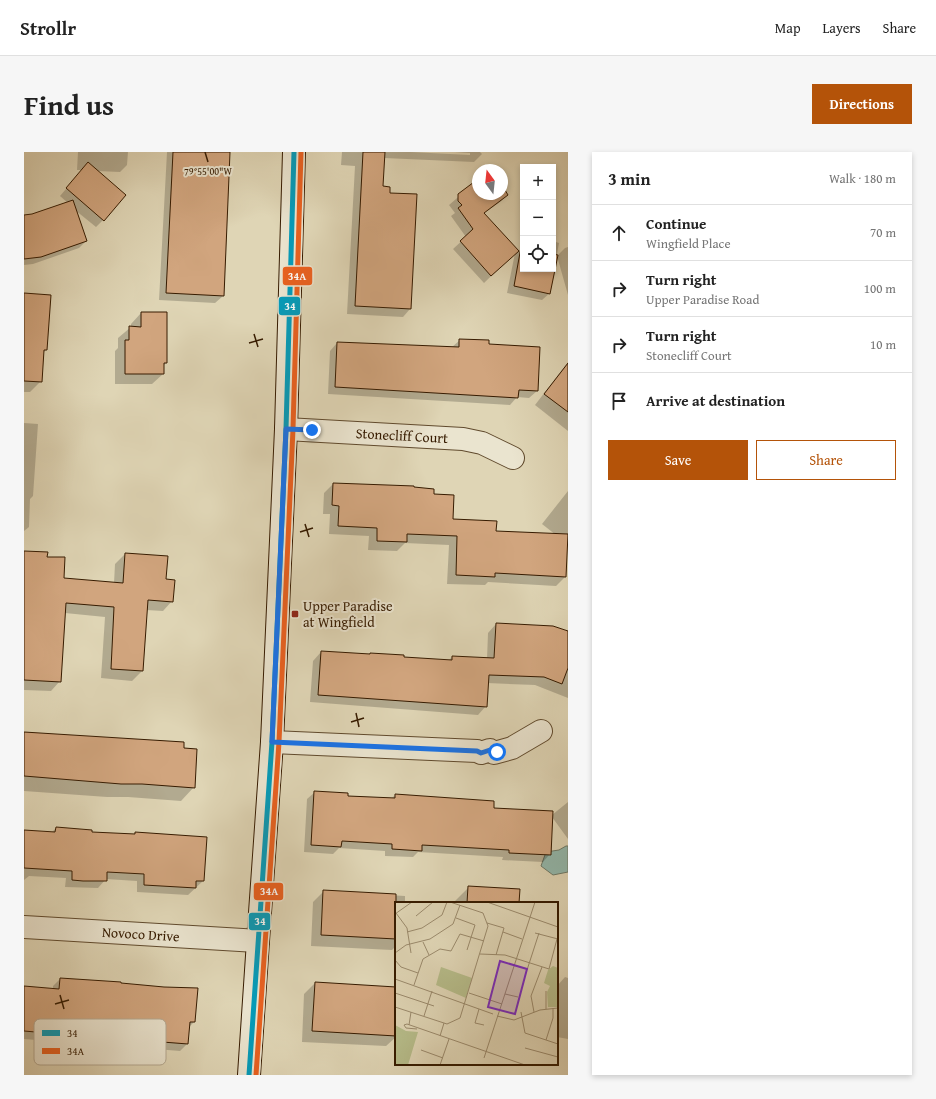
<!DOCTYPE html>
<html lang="en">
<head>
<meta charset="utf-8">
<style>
	:root { --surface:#fff; --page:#f6f6f6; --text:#222; --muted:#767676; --line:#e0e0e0; --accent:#b45309 }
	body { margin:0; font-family:"Gentium Book Plus",serif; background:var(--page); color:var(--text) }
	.controls { position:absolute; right:12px; top:12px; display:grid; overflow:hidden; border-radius:0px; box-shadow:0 2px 6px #0003 }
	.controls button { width:36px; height:36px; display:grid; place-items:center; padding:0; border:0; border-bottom:1px solid var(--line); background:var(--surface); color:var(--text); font:20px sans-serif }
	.compass { position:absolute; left:448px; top:12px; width:36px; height:36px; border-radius:50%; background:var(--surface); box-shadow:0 2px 6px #0003; rotate:345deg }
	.stop { position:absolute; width:12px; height:12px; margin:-9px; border:3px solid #1a73e8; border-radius:50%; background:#fff }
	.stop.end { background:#1a73e8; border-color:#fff; box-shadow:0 1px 4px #0008 }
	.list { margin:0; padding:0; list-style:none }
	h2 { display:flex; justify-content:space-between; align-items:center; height:52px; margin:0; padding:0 16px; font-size:17px }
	h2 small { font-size:13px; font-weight:400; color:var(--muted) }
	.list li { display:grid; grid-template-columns:26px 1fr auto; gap:12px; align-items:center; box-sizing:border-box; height:56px; padding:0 16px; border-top:1px solid var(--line) }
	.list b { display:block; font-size:15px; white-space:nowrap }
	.list p { margin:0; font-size:13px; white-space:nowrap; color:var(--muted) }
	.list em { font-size:13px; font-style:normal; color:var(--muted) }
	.actions { display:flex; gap:8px; padding:12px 16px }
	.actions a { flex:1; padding:9px 0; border:1px solid var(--accent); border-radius:0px; text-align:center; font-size:14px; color:var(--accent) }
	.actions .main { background:var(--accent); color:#fff }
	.icon { flex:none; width:22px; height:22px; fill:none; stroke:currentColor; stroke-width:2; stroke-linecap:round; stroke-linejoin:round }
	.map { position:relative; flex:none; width:544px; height:923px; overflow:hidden; border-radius:0px }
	header { display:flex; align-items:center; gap:24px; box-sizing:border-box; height:56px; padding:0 20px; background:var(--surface); border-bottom:1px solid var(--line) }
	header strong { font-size:19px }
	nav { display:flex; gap:22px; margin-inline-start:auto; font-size:14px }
	.intro { display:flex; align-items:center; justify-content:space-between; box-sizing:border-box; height:96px; padding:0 24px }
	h1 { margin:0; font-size:28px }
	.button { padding:10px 18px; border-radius:0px; background:var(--accent); color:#fff; font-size:14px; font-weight:700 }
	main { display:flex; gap:24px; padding:0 24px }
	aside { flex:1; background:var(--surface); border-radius:0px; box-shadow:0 2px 6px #0003 }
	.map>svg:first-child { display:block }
</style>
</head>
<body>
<header>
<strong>Strollr</strong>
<nav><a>Map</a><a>Layers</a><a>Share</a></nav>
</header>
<div class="intro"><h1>Find us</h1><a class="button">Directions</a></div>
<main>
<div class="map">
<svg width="544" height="923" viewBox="0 0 544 923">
	<rect width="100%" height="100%" fill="#dfd5b5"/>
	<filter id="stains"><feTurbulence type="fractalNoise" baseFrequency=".005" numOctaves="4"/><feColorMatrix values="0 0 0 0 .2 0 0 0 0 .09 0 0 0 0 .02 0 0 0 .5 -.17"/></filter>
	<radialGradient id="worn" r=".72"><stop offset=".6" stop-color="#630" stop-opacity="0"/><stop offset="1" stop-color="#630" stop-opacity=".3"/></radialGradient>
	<path fill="#93b9ad" stroke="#6e7a68" d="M542,694h2v26l-15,3 -12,-9 5,-14 13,-2z"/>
	<path fill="#0003" d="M54,0h50l-1,13 -7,7 -23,-1 6,49 -7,7 -21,-17 11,31 -7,7 -46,16 -9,1v-49l9,-1 35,-12 -8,-7 22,-26h-5z
		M143,0h62l-6,144 -8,7 -56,-3z
		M318,0h69l59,3v-2l-15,-1h25l2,2 -8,8 -90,-4 -2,29 7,7 21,115 -7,8 -56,-3 8,-148 -14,-1z
		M454,28v14h24v-8l5,9 -7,7 -17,12 36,38 4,-3v20h30v-28l6,2 -9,50 -8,7 -35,-7 8,-40 -31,30 -31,-34 13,-12 -15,-21 4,-3 -6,-8z
		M544,95v48l-11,-39 8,-8z
		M0,142l22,56 -3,3 -2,28 -11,11h-6z
		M117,161l25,50 -3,3v8l-11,10h-37v-33l3,-3v-10l13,-11v-3z
		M436,188l28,5 49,46 -8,7 -12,-1 -7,8 -182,-11 2,-43 7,-8 115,4z
		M544,210v69l-33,-26z
		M0,271l14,1 -5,72 -3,3 -1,28 -5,4z
		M309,332l80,4 20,7 18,25 44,12 61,3 -14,-11 26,-33v53l-1,-1 -2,34 -9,9 -68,-4 -3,3 -38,-1 2,-39 -44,-2 -8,8 -29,-1 1,-14 -40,-2 1,-20h-7l1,-21z
		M0,400l22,6 17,21 51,4 1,-19 10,-10 40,26 7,21 -9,10 -17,-1 -4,61 -10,10 -31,-3 4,-61 -40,-4 -5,68 -9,10 -27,-1z
		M472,472l72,8v66l-33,-13 -48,-2 -1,23 -8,9 -168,-13 3,-41 8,-9 48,3 1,-1 33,4 45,3 4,-4 35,2 1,-26z
		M0,580l159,17 11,38 -13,14 -53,-4h-21l-83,-6z
		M291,640l32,5 44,2 4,-4 98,14 59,6 16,-13v37l-16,-22 -2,37 -7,8 -41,-2 1,-3 -85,-5 -5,5 -28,-1v-5l-46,-3 -6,6 -29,-2 3,-53z
		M32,676l34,5 43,2 2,-2 68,48 -15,14 -51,-3v-11l-31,-2 -8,9 -33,-1 1,-9 -37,-2 -5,4v-49l27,2z
		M444,736l41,15h-54v-2z
		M300,739l81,5v7h-9v43l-4,4 -81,-4 2,-44z
		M541,825l3,1v61l-11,-2v-51z
		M36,827l104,9 33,1 -3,33 -6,6 -1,16 -7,7 -75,-6 -2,2 -29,-2v-2l-50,-4v-52l29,2v-3z
		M291,831l81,5v49l-10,9 -84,-4 2,-48z
		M444,912h21l-1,1z"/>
	<path fill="#d1a57e" stroke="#361b00" d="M149,0h57l-6,144 -58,-3z
		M339,0h22l-2,34 7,1v6l27,1 -6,115 -56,-3z
		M64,10l38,33 -22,26 -38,-33z
		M454,27v15h24v-9l6,10 -24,18 35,38 -28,25 -31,-35 13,-12 -15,-21 4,-3 -4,-4v-7z
		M49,48l14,41 -46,16 -17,2v-44l8,-1z
		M497,95l2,1v21h30v-15l5,1 -8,39 -36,-8z
		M0,141l27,2 -4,55h-3l-2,32 -18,-1z
		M117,160h26v51h-3v11h-39v-34h4v-14l12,1z
		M435,187l30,1v4l51,3 -2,44 -19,-1 -1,8 -183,-11 2,-45 122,5z
		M544,211v49l-24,-18z
		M309,331l81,3v1l20,2v5l20,1 -1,24 44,2 -1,10 72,3 -2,43 -71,-4v4l-39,-2 1,-39 -50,-2v8l-30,-1v-13l-39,-2 1,-20 -7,-1z
		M0,399l24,1 -1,5h18l-1,21 59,5 2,-30 43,3 -2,23 9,1 -2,22 -25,-2 -5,71 -32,-2 3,-62 -48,-4 -5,79 -37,-2z
		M472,471l57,3 15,5v37l-6,16 -18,-7 -55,-2 -2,32 -169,-12 3,-44 49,3v-1l34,2v2l48,3v-4l42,2z
		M0,580l160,10v6l13,1 -2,39 -53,-4h-21l-97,-8z
		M290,639l34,2v3l47,2v-4l99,7v7l59,3 -2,44 -42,-2v-3l-87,-5v6l-30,-2v-5l-50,-3 -1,6 -30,-2z
		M32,675l36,3v2l43,2v-2l72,5 -3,44h-8v7l-52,-3v-11l-37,-2v9h-24l-11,-1v-9l-48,-3v-38l31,2z
		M444,734l52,3 -1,14h-52z
		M299,738l73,4v45l-75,-4z
		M36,826l61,4v1l43,4 34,1 -3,34h-5l-2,22 -77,-6v2l-30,-2v-2l-57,-5v-45l35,3z
		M291,830l81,5v49l-84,-5z"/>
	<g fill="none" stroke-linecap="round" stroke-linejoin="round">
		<g stroke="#604a2d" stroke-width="24">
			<g id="street">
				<path id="s1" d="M262,277l177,10 19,4 31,15"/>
				<path d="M248,590l205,9 4,2 9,-3 4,3 18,-5 29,-17"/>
				<path id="s2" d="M0,775l234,14"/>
			</g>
		</g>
		<g stroke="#361b00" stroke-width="24">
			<path id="secondary" d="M225,923l9,-134 14,-199 14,-313 8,-277"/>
		</g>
		<use href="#street" stroke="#eae4cf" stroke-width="22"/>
		<use href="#secondary" stroke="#eae4cf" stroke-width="22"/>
		<g stroke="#eae4cf" stroke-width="8">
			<path id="bus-1" d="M225,923l23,-333 14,-313 8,-277"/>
		</g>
		<g stroke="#eae4cf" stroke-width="8">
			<path id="bus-2" d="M232,923l23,-333 14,-313 8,-277"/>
		</g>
		<use href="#bus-1" stroke="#059bb9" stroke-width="5"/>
		<use href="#bus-2" stroke="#e96120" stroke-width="5"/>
	</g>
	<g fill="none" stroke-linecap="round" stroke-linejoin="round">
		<path stroke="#1a73e8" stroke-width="5" d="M288,278l-26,-1 -14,313 205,9 4,2 9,-3 4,3 3,-1"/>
	</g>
	<path fill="none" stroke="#361b00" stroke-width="1.5" d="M181,0l3,10M230,182l4,13M225,191l14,-4M281,372l4,13M276,380l13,-4M332,561l3,14M327,570l13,-4M36,843l4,14M31,852l14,-4"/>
	<rect fill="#8f2418" stroke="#eae4cf" stroke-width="1.5" x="267" y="458" width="8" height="8" rx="2"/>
	<g text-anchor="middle" stroke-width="4" stroke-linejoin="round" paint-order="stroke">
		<g font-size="14" fill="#361b00" stroke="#eae4cf">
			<text dy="5" stroke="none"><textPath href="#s1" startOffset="116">Stonecliff Court</textPath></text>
			<text dy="5" stroke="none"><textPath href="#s2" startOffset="117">Novoco Drive</textPath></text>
		</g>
		<g font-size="14" fill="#361b00" stroke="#eae4cf" text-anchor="start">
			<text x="279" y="459">Upper Paradise<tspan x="279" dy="16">at Wingfield</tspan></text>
		</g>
	</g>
	<g transform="translate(371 750)">
		<rect width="163" height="163" fill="#dfd5b5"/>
		<path d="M158,64l5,2v39h-10l-1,-15 3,-6 -6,-3 4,-13zM46,65l31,11 -6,20 -30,-13zM0,123l11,6 12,1 -10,33h-13z" fill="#b6bc8a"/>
		<path fill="none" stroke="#9b8b6d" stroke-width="1" d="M92,0l71,25M1,11l11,15 4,25M0,12l17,-12M21,14l17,-14M61,16l19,7 -8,25M92,21l17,5 -8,27M12,30l15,-4 20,-13 5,-13M108,30l19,7M140,31l23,6M28,40l6,13M0,51l11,-8 24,-6 23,-15 7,-19M85,52l25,1 44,14 8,-30M0,58l6,7 17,6M132,68l12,-37M0,77l98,35M19,83l9,-26 17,-10 11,2 9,-17 24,7M151,89v18M0,91l39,13M74,91l33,11M110,92l13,3M0,105l52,17 13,-6 28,-92 -5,-13 -33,-11M84,107l-4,14 9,2M126,110l4,21 33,11M139,110l-3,-16 11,-29M29,114l8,-25M102,114l17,4 26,-10 18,-2M14,123l2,-13M22,127l-11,-1 -2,-3 3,-1 118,41M45,134l4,-13M151,138l7,-22v-10M130,146l33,9M26,148l22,8M89,156l51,-156M45,163l9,-26"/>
		<path fill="#7b2cbf" fill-opacity="0.15" stroke="#7b2cbf" stroke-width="2" d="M105,59l27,8 -12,45 -27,-7z"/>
		<rect width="163" height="163" fill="none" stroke="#361b00" stroke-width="2"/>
	</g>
	<rect x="10" y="867" width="132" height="46" rx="6" fill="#eae4cf" stroke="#b4a891" stroke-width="1"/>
	<rect x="18" y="878" width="18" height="6" fill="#059bb9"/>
	<rect x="18" y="896" width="18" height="6" fill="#e96120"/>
	<g font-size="11" fill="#361b00">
		<text x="43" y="885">34</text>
		<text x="43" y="903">34A</text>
	</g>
	<g font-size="10" text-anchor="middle" fill="#361b00" stroke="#eae4cf" stroke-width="4" stroke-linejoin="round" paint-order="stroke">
		<text x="184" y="23">79°55'00"W</text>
	</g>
	<g stroke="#eae4cf" stroke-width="1.5">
		<rect x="258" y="114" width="31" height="20" rx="4" fill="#e96120"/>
		<rect x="254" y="144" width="23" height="20" rx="4" fill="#059bb9"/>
		<rect x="229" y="730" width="31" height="19" rx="4" fill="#e96120"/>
		<rect x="224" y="760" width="23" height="19" rx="4" fill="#059bb9"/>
	</g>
	<g font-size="11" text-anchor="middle" font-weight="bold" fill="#fff">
		<text x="273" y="128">34A</text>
		<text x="266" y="158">34</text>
		<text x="245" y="743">34A</text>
		<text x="236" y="773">34</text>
	</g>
	<rect width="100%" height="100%" filter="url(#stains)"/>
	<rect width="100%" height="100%" fill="url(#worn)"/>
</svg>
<div class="controls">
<button>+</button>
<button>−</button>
<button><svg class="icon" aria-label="locate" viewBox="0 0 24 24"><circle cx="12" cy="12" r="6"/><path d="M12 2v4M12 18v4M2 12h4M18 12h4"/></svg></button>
</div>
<svg class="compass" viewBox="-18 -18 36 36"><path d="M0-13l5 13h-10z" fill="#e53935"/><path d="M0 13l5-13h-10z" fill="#767676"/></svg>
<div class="stop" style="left:473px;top:600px"></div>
<div class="stop end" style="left:288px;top:278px"></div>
</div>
<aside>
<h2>3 min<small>Walk · 180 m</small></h2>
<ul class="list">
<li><svg class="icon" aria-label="ahead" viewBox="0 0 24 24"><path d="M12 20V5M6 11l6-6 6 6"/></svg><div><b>Continue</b><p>Wingfield Place</p></div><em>70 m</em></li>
<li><svg class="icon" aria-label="right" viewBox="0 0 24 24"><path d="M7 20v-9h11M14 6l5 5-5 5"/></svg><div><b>Turn right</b><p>Upper Paradise Road</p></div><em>100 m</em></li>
<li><svg class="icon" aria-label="right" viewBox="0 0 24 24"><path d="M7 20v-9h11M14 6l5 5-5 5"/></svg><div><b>Turn right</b><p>Stonecliff Court</p></div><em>10 m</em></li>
<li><svg class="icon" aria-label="arrive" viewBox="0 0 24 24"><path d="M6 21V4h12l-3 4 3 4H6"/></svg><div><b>Arrive at destination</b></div></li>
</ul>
<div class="actions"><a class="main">Save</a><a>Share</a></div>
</aside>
</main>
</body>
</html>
